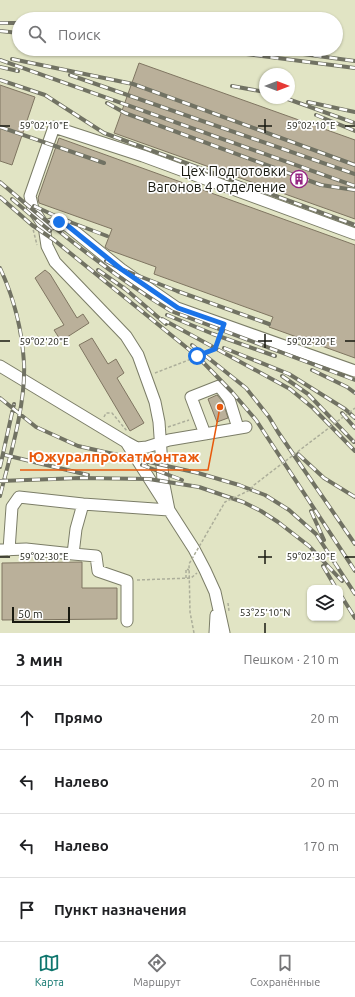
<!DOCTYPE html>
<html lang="ru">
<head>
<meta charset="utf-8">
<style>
	:root { --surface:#fff; --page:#f2f2f2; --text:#202124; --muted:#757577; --line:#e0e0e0; --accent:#0f766e }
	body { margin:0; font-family:Ubuntu,sans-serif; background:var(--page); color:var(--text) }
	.controls { position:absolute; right:12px; bottom:12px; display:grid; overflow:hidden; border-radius:8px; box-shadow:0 1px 3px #0004 }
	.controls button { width:36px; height:36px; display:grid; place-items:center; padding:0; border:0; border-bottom:1px solid var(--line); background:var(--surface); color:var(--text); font:20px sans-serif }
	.compass { position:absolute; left:259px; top:68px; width:36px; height:36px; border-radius:50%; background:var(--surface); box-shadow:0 1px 3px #0004; rotate:90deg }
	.scale { position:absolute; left:12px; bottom:10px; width:58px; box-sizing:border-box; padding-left:4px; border:2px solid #181910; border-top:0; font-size:11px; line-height:14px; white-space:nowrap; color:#181910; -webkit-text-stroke:3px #fff; paint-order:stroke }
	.stop { position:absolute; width:12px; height:12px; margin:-9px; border:3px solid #1a73e8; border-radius:50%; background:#fff }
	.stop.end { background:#1a73e8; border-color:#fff; box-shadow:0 1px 4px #0008 }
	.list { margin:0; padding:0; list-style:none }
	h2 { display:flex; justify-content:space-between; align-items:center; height:52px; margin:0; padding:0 16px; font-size:17px }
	h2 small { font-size:13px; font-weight:400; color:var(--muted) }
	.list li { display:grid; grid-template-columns:26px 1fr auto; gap:12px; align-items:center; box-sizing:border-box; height:64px; padding:0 16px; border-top:1px solid var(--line) }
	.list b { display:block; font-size:15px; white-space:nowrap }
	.list em { font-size:13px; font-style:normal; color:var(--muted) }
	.icon { flex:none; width:22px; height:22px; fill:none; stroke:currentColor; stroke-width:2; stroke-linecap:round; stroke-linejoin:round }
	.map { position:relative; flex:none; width:355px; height:633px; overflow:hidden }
	.search { position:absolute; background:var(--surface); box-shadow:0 1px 3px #0004; left:12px; right:12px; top:12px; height:44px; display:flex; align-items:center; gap:10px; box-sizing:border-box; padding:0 14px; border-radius:22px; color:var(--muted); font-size:15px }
	.sheet { height:308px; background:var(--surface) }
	nav { display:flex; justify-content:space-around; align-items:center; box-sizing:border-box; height:56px; border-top:1px solid var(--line); background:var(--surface); font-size:11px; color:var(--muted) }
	nav a { display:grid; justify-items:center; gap:2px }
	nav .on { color:var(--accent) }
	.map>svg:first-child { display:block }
</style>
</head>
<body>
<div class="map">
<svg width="355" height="633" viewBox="0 0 355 633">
	<rect width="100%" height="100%" fill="#ecefd6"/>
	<path fill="#e1e4c4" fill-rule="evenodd" d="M0,0h355v633h-355zM19,19h317v30h-317zM265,74h24v24h-24zM310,588h30v30h-30z"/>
	<path fill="#bab09a" stroke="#7f7561" d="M139,63l216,77v79l-241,-86z
		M0,85l35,12 -23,68 -12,-4z
		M59,138l296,107v113l-86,-31 4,-10 -119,-43 2,-7 -47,-17 -4,-3 7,-18 -73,-26 -1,-5z
		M45,270l5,4 27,44 6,-4 6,9 -28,18 -7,-11 10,-5 -29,-47z
		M92,338l16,26 8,-5 8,14 -7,5 27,45 -14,8 -51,-86z
		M217,395l6,7 5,16 -11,4 -9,-23z
		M82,562v26h35v31l-115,1v-57z"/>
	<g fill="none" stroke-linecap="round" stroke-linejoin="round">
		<g stroke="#7b7d67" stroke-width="13">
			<path id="minor" d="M44,226l-11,-17 -3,-13 24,-69 89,29 212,78
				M0,366l126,76 40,63
				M205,434l-14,-37 28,-11 10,13 9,29
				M126,442l11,6 10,-1 22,-7 77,-13
				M83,504l-7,25 -3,25 23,2 2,15 29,10v40
				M0,550l26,-1 47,5
				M9,550l3,-43 7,-10 64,7 86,6
				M215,633l1,-18
				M224,633l-9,-41 -10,-22 -11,-21 -25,-39 -6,-30 -4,-58 -4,-20 -17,-47 -12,-19 -71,-74 -8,-16 -3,-20 15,-4 9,4 53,43 56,39 178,63"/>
		</g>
		<path stroke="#acae9a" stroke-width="1.5" stroke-dasharray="3 2" stroke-linecap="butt" d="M32,225l5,20
			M155,373l57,-22 3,-2 6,-16
			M104,417l2,-4h6l15,18
			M168,427l21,-7
			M186,578v-9l3,1
			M137,580l54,-2 6,-5
			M228,603l1,8"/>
		<use href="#minor" stroke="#fff" stroke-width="11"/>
		<g stroke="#717263" stroke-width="4">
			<path id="rail" d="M0,23h19
				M0,31l19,2
				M207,49l148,19
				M266,49l89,12
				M12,59l121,25 222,81
				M0,60l355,126
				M0,67l18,4
				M70,75l285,99
				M0,80l45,15 59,38 251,92
				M232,86l33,6
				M285,98l70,25
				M308,102l47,10
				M107,103l18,10 196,72 34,5
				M316,115l39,16
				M0,127l104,36
				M0,182c54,46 110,92 171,129l184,69
				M0,197l32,28 22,15 143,116 35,36 24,28 99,151
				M12,199l38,32
				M34,206l28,13 45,17
				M106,261l15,8 56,22 92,33
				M0,268c14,30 22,61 24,95 2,41 -14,93 -24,133
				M98,270l30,21
				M123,287l43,37
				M167,315l46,19 62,22
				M162,319l128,70 23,19 42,43
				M192,345l54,43 23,29 9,15 77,112
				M224,348l65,26 56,35 10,9
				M312,370l35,17 8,6
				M282,376l26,18 46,48
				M0,398l36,29 42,19 120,27 41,12 26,10 24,15 27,24 39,60
				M342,413l13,15
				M298,454l26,24 31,19
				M5,455l83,20
				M142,465l40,15
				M0,467l14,-63
				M0,481l80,-3 69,1 50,8 44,15 18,9 17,11 31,24 33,35
				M311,511l13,29
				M323,566l13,22
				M340,594l15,24"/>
		</g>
		<use href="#rail" stroke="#fff" stroke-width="2.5" stroke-dasharray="8" stroke-linecap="butt"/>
		<path stroke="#acae9a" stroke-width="1.5" stroke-dasharray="3 2" stroke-linecap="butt" d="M194,633l-4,-21 -1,-48 36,-62 25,-12 4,-5 101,-77"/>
	</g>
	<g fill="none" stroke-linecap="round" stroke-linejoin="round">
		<path stroke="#1a73e8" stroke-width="5" d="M59,222l9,4 53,43 57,39 46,16 -9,25 -18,7"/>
	</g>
	<path fill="none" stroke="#181910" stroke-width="1.5" d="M265,119v14M0,126h10M258,126h14M345,126h10M265,334v14M0,341h10M258,341h14M345,341h10M265,550v14M0,557h10M258,557h14M345,557h10M265,623v10"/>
	<defs>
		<g id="building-ring" transform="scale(0.9)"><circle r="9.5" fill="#fff" stroke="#962583" stroke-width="1.5"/><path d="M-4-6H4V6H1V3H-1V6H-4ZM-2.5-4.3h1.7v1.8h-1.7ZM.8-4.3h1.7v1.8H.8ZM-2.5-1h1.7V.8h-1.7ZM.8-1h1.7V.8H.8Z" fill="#962583"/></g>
	</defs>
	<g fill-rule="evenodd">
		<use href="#building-ring" x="299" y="179"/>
	</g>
	<g text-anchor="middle" stroke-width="3.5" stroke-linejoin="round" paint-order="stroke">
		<g font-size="14" fill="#181910" stroke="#fff" text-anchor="end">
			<text x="286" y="176">Цех Подготовки<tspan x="286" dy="16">Вагонов 4 отделение</tspan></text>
		</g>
	</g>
	<g font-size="10" text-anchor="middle" fill="#181910" stroke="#fff" stroke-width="3.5" stroke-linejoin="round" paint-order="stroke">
		<text x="311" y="129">59°02'10"E</text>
		<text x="44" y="129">59°02'10"E</text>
		<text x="311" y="345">59°02'20"E</text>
		<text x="44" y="345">59°02'20"E</text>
		<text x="44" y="560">59°02'30"E</text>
		<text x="311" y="560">59°02'30"E</text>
		<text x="265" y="616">53°25'10"N</text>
	</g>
	<path fill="none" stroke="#e8590c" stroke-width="1.5" d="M220 407L208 470H20"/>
	<circle fill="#e8590c" stroke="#fff" stroke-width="1.5" cx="220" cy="407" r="4"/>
	<g font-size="15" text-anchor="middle" font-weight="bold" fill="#e8590c" stroke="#fff" stroke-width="3.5" stroke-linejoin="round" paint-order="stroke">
		<text x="114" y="462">Южуралпрокатмонтаж</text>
	</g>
</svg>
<div class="controls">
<button><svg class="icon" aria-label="layers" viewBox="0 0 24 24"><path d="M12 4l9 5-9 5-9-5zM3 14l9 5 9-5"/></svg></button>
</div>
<svg class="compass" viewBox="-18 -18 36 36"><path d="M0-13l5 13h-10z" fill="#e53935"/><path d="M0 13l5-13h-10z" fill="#757577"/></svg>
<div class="scale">50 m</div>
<div class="stop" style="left:197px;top:356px"></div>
<div class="stop end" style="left:59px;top:222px"></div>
<div class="search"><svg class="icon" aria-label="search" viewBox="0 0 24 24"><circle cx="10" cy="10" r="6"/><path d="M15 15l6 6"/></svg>Поиск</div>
</div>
<section class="sheet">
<h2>3 мин<small>Пешком · 210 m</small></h2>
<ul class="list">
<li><svg class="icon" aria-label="ahead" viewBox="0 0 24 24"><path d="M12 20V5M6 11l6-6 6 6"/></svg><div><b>Прямо</b></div><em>20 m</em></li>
<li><svg class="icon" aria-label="left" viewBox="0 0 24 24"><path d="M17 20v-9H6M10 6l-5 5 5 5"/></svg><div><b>Налево</b></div><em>20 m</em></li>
<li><svg class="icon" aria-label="left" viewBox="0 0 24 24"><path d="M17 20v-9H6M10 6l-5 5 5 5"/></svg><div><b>Налево</b></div><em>170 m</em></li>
<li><svg class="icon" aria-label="arrive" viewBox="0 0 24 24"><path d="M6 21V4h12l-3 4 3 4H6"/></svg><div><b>Пункт назначения</b></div></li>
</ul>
</section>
<nav>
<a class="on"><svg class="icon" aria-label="map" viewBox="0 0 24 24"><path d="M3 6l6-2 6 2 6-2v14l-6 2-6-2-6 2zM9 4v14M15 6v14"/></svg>Карта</a>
<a><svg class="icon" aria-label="directions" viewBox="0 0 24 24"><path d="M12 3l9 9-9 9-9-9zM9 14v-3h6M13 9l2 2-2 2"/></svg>Маршрут</a>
<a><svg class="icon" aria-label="saved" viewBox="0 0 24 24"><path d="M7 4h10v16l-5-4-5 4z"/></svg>Сохранённые</a>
</nav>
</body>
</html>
